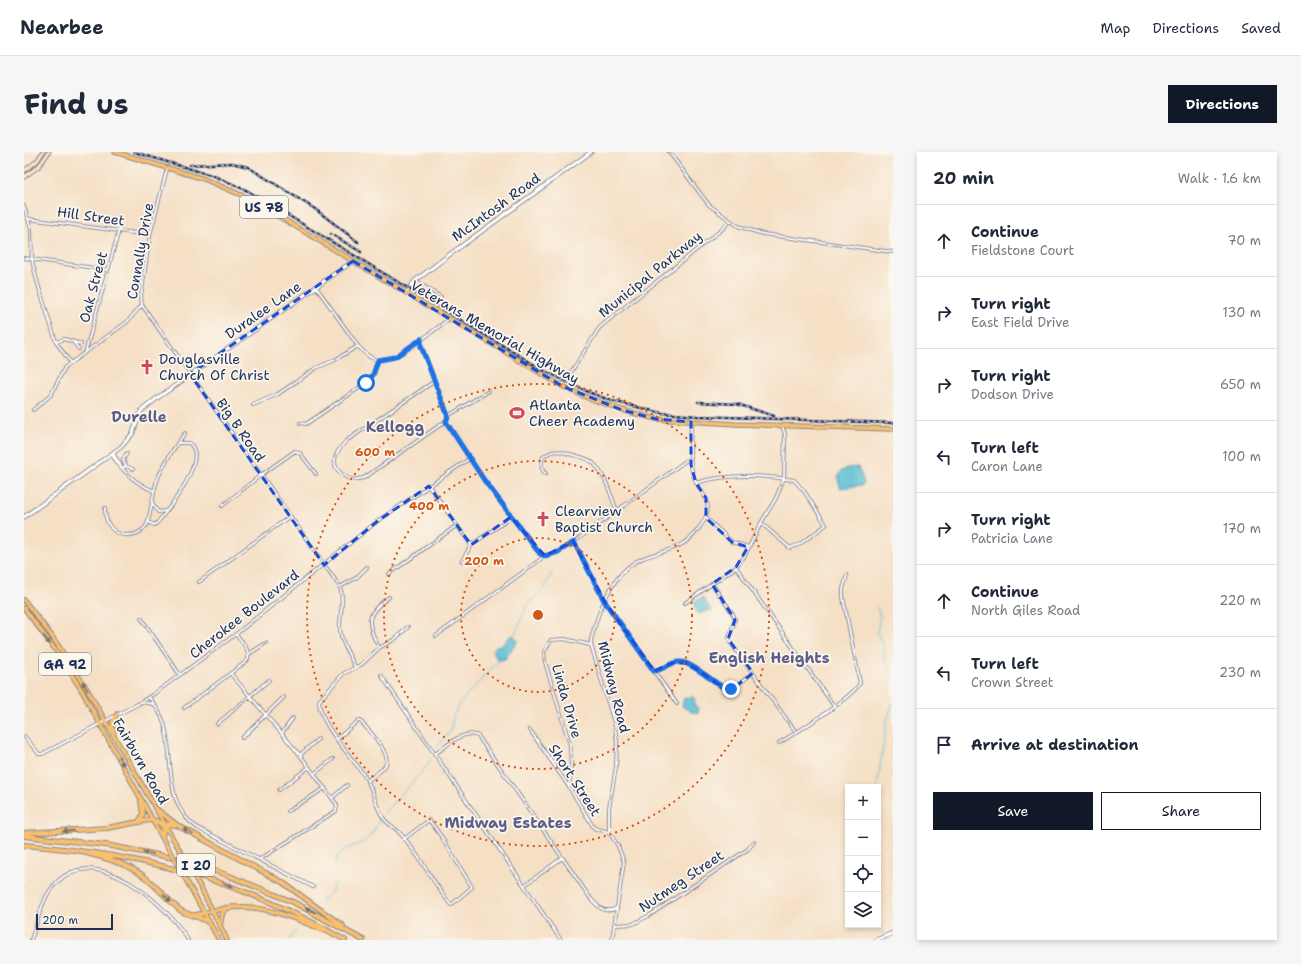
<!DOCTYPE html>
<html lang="en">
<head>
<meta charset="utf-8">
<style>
	:root { --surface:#fff; --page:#f6f6f7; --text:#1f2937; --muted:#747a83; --line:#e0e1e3; --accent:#111827 }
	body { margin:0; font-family:"Shantell Sans",sans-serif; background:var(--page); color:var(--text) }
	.controls { position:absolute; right:12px; bottom:12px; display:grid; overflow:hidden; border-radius:0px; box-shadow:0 2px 6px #0003 }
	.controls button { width:36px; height:36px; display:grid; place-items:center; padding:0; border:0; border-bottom:1px solid var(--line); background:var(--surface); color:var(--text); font:20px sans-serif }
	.scale { position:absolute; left:12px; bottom:10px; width:77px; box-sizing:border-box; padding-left:4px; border:2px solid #1b2f5e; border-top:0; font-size:11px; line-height:14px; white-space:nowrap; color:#1b2f5e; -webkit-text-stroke:3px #fbf7ec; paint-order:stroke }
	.stop { position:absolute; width:12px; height:12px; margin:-9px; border:3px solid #1a73e8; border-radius:50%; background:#fff }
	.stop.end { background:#1a73e8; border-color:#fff; box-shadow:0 1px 4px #0008 }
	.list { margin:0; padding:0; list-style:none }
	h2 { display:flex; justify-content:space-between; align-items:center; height:52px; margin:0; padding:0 16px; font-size:17px }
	h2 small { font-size:13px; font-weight:400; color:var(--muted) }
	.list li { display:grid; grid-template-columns:26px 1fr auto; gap:12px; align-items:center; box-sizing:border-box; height:72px; padding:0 16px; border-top:1px solid var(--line) }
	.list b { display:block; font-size:15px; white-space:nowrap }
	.list p { margin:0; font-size:13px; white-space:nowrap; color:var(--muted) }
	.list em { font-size:13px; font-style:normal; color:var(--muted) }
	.actions { display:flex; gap:8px; padding:12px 16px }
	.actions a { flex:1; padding:9px 0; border:1px solid var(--accent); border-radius:0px; text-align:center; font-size:14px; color:var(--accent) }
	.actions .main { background:var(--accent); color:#fff }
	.icon { flex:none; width:22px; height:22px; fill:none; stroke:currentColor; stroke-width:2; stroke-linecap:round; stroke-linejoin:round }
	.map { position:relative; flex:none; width:869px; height:788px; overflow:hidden; border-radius:0px }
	header { display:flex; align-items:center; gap:24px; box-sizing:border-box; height:56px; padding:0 20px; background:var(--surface); border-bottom:1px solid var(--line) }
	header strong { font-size:19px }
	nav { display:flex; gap:22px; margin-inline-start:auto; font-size:14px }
	.intro { display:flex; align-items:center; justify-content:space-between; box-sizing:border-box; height:96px; padding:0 24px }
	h1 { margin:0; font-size:28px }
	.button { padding:10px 18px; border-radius:0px; background:var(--accent); color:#fff; font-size:14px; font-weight:700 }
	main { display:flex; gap:24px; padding:0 24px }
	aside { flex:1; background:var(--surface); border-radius:0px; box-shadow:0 2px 6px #0003 }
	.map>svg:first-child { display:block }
</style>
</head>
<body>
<header>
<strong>Nearbee</strong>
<nav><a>Map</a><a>Directions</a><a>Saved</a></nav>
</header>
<div class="intro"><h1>Find us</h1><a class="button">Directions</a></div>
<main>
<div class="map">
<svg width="869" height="788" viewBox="0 0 869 788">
	<rect width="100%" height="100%" fill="#fbf7ec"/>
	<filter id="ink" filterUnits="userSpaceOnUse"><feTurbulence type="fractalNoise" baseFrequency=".025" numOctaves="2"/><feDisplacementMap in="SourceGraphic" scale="8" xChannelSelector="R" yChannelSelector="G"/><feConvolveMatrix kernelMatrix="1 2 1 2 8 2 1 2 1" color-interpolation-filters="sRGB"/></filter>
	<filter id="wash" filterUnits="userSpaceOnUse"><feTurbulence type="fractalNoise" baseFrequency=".012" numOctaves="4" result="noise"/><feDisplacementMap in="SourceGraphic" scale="16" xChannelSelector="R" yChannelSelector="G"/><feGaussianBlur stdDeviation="0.9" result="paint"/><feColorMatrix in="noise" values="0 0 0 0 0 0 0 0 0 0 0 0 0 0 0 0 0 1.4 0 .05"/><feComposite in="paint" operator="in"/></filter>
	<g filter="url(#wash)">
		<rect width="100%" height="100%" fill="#f5dfc5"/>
		<path fill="#55bdd2" stroke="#387698" d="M834,315l6,15 -1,3 -23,3 -2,-11 2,-5 7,-4z
			M679,445l8,13 -13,4 -4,-6 1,-7z
			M486,484h4l3,3v3l-12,17 -7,2 -6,-11 4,-4 6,-1z
			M668,544l3,4 -1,5 5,4 -1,4 -7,-1 -9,-6 2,-8 2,1z"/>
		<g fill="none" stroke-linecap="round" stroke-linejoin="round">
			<path stroke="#55bdd2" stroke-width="1" d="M853,455l3,9 -3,16 6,12 2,19 8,13
				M490,484l14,-32 16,-15 8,-17
				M413,595l13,-15 4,-18 8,-13 36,-40
				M853,635l10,-67 6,-17
				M360,662c14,-20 34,-34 47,-55
				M310,714c5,-22 20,-16 33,-27 6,-5 10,-15 14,-21
				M305,743l3,-3 1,-7 4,-2
				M297,749l5,-4
				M853,773l10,15
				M265,788l7,-9"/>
		</g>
	</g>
	<g filter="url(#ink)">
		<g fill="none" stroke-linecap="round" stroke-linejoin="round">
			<g stroke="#888792" stroke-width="4">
				<path id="minor" d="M645,0l40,53 29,21 25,8 130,18
					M0,54l7,23 1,31 5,21 19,61 14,20
					M5,67l121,16
					M0,106l84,12
					M391,129l26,16
					M292,135l42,59c5,6 12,13 20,14 19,3 55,-30 71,-41
					M118,153l198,282c5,15 -1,28 0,43 1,13 10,26 15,37
					M397,187v7l27,70 -2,5 38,59 52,69 9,7
					M32,190l8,-3 17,5
					M50,191l5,6
					M62,198l33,-120
					M411,229l-89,60c-16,17 -16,29 6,39l12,-2 82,-57
					M538,234l38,-59 121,-97 9,-9
					M229,253l25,-11 38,-26 19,-8 23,-14
					M9,258l18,-15 14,-28 62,-45 15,-17 -1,-9 9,-61 17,-66
					M424,264l41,-25
					M276,271l6,1 60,-41 7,-8 5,-15
					M89,301l8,13
					M87,302c12,18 24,29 43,37
					M102,314l-3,-6 4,-7
					M98,316l4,-2 7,3
					M522,322c-6,-5 -5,-10 -3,-17 9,-7 15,-7 26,-3 7,2 17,3 23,8 13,11 19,34 25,49
					M672,331c30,-9 66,-8 98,-3l10,11 22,34 -26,19 -10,4 -29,-25
					M405,334l42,59
					M128,351l6,9 8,-1
					M198,354l39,-31 34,-24 5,2 16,21
					M81,356c0,5 0,10 3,15 7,15 28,16 38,3 4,-5 7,-33 10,-42 6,-19 17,-35 29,-51
					M682,366l26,24 16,5
					M124,370l6,3 3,-2c11,-13 53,-65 32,-80h-11
					M550,390l31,60 72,102
					M438,409l9,-16 41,-28
					M712,415l98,139
					M365,422l67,-48
					M175,430l90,-65
					M688,432l21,30 2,6 -6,18 1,4 66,90
					M316,435l16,-9 11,-11
					M661,451l51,-36 8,-10 17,-34 15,-25 8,-20 1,-44 -3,-8
					M117,466l39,57
					M412,484l109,-80 13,-4 16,-10 117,-85
					M355,496c-13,-25 -14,-34 10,-51
					M225,502l17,-11
					M630,519c9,-1 16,-9 26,-9 9,-1 36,21 45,27l11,-3 17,-13
					M207,522l69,81 37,50 -1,6 -76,48
					M357,523l180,265
					M125,545c6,8 12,16 15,26 11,36 -2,82 34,105l115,59
					M118,550l11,2
					M160,556l63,-47c5,-9 -5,-19 -11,-27
					M193,572l52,-44
					M506,578l39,57 25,41 15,4
					M258,581l11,-15
					M0,584l15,18h3l96,-50 17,-11 81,-59 143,-114 90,-61
					M218,586l42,-41
					M313,587l22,-19c8,8 32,32 27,44 -3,7 -13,12 -19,17
					M755,591c17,-10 73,-45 81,-60l-17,-86v-8l4,-14
					M411,602c13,-9 28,-25 43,-18l113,163c8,9 14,15 26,9
					M276,603l18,-16
					M290,622l19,-15
					M545,635l2,-23 -1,-19 -25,-83 -1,-10 7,-12 13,-1 27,6
					M255,638l30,-23
					M308,646l15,-13
					M264,659l37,-23
					M380,687l25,-19 12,16 31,51 -21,18c-19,-23 -32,-52 -53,-74 -4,-4 -10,-7 -14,-12 -8,-10 -10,-27 -17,-39 -13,-22 -47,-53 -48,-79l24,-27 19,-10 17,-16 16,-9 13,-12
					M501,733l37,-27
					M591,773l18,-1 17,-9 98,-66 6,-7
					M7,788c7,-19 11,-44 26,-58 39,-40 111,23 131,58
					M588,788l12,-78 -6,-16 -9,-14v-24l7,-41 1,-25 -2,-16 -24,-81v-5c6,-25 17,-55 37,-73 23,-19 51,-10 71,-39 4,-5 7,-9 8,-16 3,-13 -6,-19 -11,-30 -9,-17 -5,-41 -5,-60"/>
			</g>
			<g stroke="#888792" stroke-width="5">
				<path id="tertiary" d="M382,141l9,-12 34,-26 142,-103
					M0,365l97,-70 12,-14 8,-22 15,-12 197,-138
					M852,788l17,-7"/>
			</g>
			<g stroke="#888792" stroke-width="5">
				<path id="secondary" d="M0,19l13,-10 6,-9
					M0,25l15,-11 10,-14"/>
			</g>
			<g stroke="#888792" stroke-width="5.5">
				<path id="primary" d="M91,0l89,27 44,19 314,188 26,12 34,12 34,9 80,5 157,5
					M0,448l27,35 36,54 89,155
					M0,456l36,48 22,35 82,150
					M90,584l-2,-13 5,-9
					M166,735l29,53
					M178,738l25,50"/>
			</g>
			<g stroke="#888792" stroke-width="6">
				<path id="motorway" d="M132,657l21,16 105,57 61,44
					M115,670l4,-8 -2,-13
					M0,681l83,-5 42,-8 8,1 10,9
					M0,684l82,9 73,14 48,16 66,27 70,38
					M138,684l2,-10 6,-2 5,1
					M0,693c122,10 214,34 321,95
					M62,701c20,5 43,11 60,25 12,10 22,22 34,32 10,7 21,5 30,14
					M171,763c15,-3 30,-8 45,-8 26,-1 60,13 83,23
					M196,773l2,-11 4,-6"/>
			</g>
			<use href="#minor" stroke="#fff" stroke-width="2"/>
			<use href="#tertiary" stroke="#fff" stroke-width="3"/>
			<use href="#secondary" stroke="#fde5c5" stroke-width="3"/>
			<use href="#primary" stroke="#f9bf6d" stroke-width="3.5"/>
			<use href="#motorway" stroke="#f9bf6d" stroke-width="4"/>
			<g stroke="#1b2f5e" stroke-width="2.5">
				<path id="rail" d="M110,0l80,24 34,15 295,179 45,22 24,9 50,12 35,3 196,7
					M166,13l42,-2 16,4 67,42 43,33
					M307,82l30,18
					M674,250l39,2 37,12"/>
			</g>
			<use href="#rail" stroke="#fbf7ec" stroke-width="1" stroke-dasharray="3" stroke-linecap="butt"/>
			<g stroke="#888792" stroke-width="5.5" stroke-linecap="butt">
				<path id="primary-bridge" d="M140,689l26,46
					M152,692l26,46"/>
			</g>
			<use href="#primary-bridge" stroke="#f9bf6d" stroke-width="3.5"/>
		</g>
		<defs><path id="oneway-solid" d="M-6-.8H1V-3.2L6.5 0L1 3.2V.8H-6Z"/></defs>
		<g fill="#7f7065">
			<use href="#oneway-solid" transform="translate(23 488) rotate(54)"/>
			<use href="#oneway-solid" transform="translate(61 534) rotate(-122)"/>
			<use href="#oneway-solid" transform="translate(97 609) rotate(61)"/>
			<use href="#oneway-solid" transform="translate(44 679) rotate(176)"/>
			<use href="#oneway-solid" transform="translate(164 679) rotate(-151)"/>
			<use href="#oneway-solid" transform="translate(124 701) rotate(-169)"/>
			<use href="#oneway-solid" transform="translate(204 733) rotate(20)"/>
			<use href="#oneway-solid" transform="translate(143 746) rotate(43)"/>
			<use href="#oneway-solid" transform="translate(286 758) rotate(-153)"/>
		</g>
	</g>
	<g fill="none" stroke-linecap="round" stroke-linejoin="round" filter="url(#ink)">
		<path stroke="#1a73e8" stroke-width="5" d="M342,231l7,-8 5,-15 17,-3 26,-18v7l27,70 -2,6 38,58 56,74 5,2 13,-4 16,-10 31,60 49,69c9,-1 16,-9 26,-9 9,-1 36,21 45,27h6"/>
	</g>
	<path fill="none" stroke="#1d4ed8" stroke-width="3" stroke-dasharray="8 5" stroke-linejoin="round" d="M329,109l209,125 60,24 34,9 35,3v43l5,18 10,15v20l26,24 16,5 -12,20 -24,17 23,36 -7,19 25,34 -17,13 -11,3 -37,-26h-16l-18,8 -49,-69 -32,-61 -28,15 -34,-39 -40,28 -42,-59 -50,34 -55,45 -134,-191z"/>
	<g fill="none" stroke="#d45514" stroke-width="2" stroke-dasharray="2 4">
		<circle cx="514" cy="463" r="77"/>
		<circle cx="514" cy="463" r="154"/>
		<circle cx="514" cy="463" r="231"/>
	</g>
	<defs>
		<g id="church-bare" transform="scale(1.2)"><path d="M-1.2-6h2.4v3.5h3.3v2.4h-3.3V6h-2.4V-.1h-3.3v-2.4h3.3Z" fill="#d1495b" stroke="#fbf7ec" stroke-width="2.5" paint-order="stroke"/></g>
		<g id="stadium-bare" transform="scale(1.2)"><path d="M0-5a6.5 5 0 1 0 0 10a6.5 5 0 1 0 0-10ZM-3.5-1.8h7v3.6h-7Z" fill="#d1495b" stroke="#fbf7ec" stroke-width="2.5" paint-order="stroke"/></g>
	</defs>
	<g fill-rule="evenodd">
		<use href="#church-bare" x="123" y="215"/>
		<use href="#stadium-bare" x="493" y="261"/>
		<use href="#church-bare" x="519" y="367"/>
	</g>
	<g text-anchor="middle" stroke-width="3.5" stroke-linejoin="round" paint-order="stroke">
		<g fill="#fbf7ec" stroke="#5e6b89" stroke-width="1">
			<rect x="216" y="44" width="48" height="22" rx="3"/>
			<rect x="15" y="501" width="52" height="22" rx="3"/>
			<rect x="153" y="702" width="38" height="22" rx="3"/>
		</g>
		<g font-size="13" font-weight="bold" fill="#1b2f5e">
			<text x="240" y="60">US 78</text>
			<text x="41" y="517">GA 92</text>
			<text x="172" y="718">I 20</text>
		</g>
		<g font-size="14" fill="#1b2f5e" stroke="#fbf7ec">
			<text transform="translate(472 55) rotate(-36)" y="5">McIntosh Road</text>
			<text transform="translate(67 64) rotate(8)" y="5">Hill Street</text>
			<text transform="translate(116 99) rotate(-80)" y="5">Connally Drive</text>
			<text transform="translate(626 122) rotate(-39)" y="5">Municipal Parkway</text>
			<text transform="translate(69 135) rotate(-75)" y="5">Oak Street</text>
			<text transform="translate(239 158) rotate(-35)" y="5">Duralee Lane</text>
			<text transform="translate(471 180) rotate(30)" y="5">Veterans Memorial Highway</text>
			<text transform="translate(217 278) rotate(55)" y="5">Big B Road</text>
			<text transform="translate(220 462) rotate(-38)" y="5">Cherokee Boulevard</text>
			<text transform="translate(590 535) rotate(76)" y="5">Midway Road</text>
			<text transform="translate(543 549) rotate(74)" y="5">Linda Drive</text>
			<text transform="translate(117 609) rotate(60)" y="5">Fairburn Road</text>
			<text transform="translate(551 628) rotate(57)" y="5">Short Street</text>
			<text transform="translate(657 729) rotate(-34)" y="5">Nutmeg Street</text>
		</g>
		<g font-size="14" fill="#1b2f5e" stroke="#fbf7ec" text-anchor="start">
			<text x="135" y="212">Douglasville<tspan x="135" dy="16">Church Of Christ</tspan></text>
			<text x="505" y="258">Atlanta<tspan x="505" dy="16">Cheer Academy</tspan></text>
			<text x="531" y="364">Clearview<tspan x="531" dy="16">Baptist Church</tspan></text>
		</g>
		<g font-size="15" font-weight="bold" fill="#5e5e8a" stroke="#fbf7ec">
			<text x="115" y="270">Durelle</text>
			<text x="371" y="280">Kellogg</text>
			<text x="745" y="511">English Heights</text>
			<text x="484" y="676">Midway Estates</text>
		</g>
	</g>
	<circle cx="514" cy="463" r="6" fill="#d45514" stroke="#fbf7ec" stroke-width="2"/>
	<g font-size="12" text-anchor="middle" font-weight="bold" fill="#d45514" stroke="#fbf7ec" stroke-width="3.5" stroke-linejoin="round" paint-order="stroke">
		<text x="351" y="304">600 m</text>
		<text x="405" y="358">400 m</text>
		<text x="460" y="413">200 m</text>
	</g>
</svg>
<div class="controls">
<button>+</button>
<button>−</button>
<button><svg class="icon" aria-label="locate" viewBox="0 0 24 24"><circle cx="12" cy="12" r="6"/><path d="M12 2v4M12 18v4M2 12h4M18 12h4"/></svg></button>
<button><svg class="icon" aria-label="layers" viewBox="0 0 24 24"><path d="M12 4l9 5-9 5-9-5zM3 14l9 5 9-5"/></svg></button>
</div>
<div class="scale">200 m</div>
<div class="stop" style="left:342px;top:231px"></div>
<div class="stop end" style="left:707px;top:537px"></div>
</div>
<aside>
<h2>20 min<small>Walk · 1.6 km</small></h2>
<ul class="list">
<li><svg class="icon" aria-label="ahead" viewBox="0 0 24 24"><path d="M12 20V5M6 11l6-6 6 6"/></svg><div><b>Continue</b><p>Fieldstone Court</p></div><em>70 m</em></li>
<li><svg class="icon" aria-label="right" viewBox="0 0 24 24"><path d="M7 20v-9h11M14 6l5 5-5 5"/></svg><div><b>Turn right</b><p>East Field Drive</p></div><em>130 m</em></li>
<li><svg class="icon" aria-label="right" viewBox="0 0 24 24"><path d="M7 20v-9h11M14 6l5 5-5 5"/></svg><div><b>Turn right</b><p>Dodson Drive</p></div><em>650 m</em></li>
<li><svg class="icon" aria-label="left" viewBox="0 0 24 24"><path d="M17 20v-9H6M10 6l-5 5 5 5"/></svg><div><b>Turn left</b><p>Caron Lane</p></div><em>100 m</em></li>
<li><svg class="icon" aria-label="right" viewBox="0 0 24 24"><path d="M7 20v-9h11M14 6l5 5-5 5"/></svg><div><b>Turn right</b><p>Patricia Lane</p></div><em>170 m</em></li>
<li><svg class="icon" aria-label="ahead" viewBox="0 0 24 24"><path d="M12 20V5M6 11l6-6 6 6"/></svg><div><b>Continue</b><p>North Giles Road</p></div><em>220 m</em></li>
<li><svg class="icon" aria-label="left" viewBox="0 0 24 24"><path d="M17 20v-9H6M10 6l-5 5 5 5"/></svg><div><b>Turn left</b><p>Crown Street</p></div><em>230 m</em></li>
<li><svg class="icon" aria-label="arrive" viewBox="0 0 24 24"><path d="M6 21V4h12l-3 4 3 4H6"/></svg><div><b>Arrive at destination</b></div></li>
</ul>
<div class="actions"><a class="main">Save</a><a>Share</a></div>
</aside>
</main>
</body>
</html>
